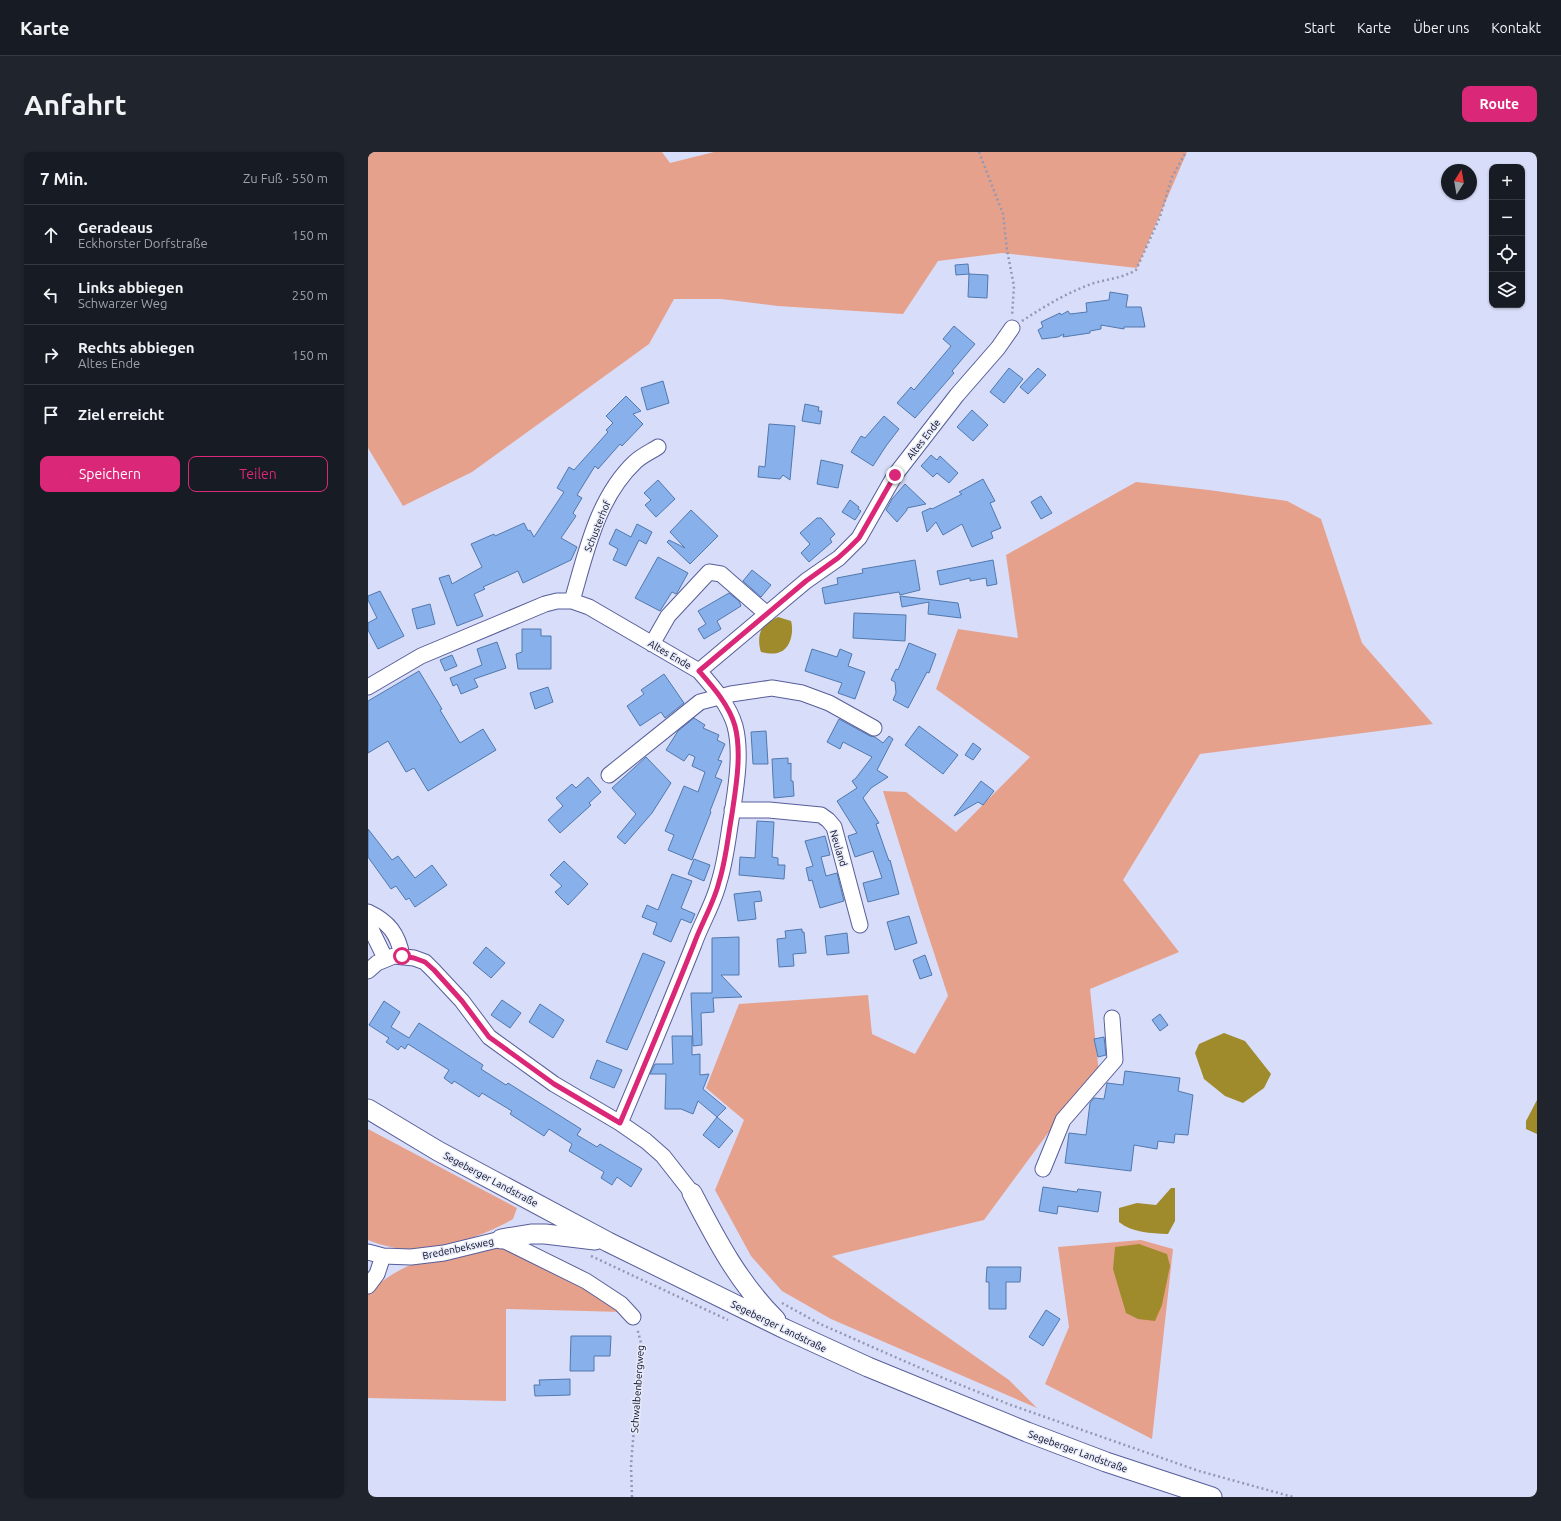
<!DOCTYPE html>
<html lang="de">
<head>
<meta charset="utf-8">
<style>
	:root { --surface:#171b24; --page:#20242c; --text:#f1f3f6; --muted:#9ea1a6; --line:#363941; --accent:#db2777 }
	body { margin:0; font-family:Ubuntu,sans-serif; background:var(--page); color:var(--text) }
	.controls { position:absolute; right:12px; top:12px; display:grid; overflow:hidden; border-radius:8px; box-shadow:0 1px 3px #0004 }
	.controls button { width:36px; height:36px; display:grid; place-items:center; padding:0; border:0; border-bottom:1px solid var(--line); background:var(--surface); color:var(--text); font:20px sans-serif }
	.compass { position:absolute; left:1073px; top:12px; width:36px; height:36px; border-radius:50%; background:var(--surface); box-shadow:0 1px 3px #0004; rotate:11deg }
	.stop { position:absolute; width:12px; height:12px; margin:-9px; border:3px solid #db2777; border-radius:50%; background:#fff }
	.stop.end { background:#db2777; border-color:#fff; box-shadow:0 1px 4px #0008 }
	.list { margin:0; padding:0; list-style:none }
	h2 { display:flex; justify-content:space-between; align-items:center; height:52px; margin:0; padding:0 16px; font-size:17px }
	h2 small { font-size:13px; font-weight:400; color:var(--muted) }
	.list li { display:grid; grid-template-columns:26px 1fr auto; gap:12px; align-items:center; box-sizing:border-box; height:60px; padding:0 16px; border-top:1px solid var(--line) }
	.list b { display:block; font-size:15px; white-space:nowrap }
	.list p { margin:0; font-size:13px; white-space:nowrap; color:var(--muted) }
	.list em { font-size:13px; font-style:normal; color:var(--muted) }
	.actions { display:flex; gap:8px; padding:12px 16px }
	.actions a { flex:1; padding:9px 0; border:1px solid var(--accent); border-radius:8px; text-align:center; font-size:14px; color:var(--accent) }
	.actions .main { background:var(--accent); color:#fff }
	.icon { flex:none; width:22px; height:22px; fill:none; stroke:currentColor; stroke-width:2; stroke-linecap:round; stroke-linejoin:round }
	.map { position:relative; flex:none; width:1169px; height:1345px; overflow:hidden; border-radius:8px }
	header { display:flex; align-items:center; gap:24px; box-sizing:border-box; height:56px; padding:0 20px; background:var(--surface); border-bottom:1px solid var(--line) }
	header strong { font-size:19px }
	nav { display:flex; gap:22px; margin-inline-start:auto; font-size:14px }
	.intro { display:flex; align-items:center; justify-content:space-between; box-sizing:border-box; height:96px; padding:0 24px }
	h1 { margin:0; font-size:28px }
	.button { padding:10px 18px; border-radius:8px; background:var(--accent); color:#fff; font-size:14px; font-weight:700 }
	main { display:flex; gap:24px; padding:0 24px }
	aside { flex:1; background:var(--surface); border-radius:8px; box-shadow:0 1px 3px #0004 }
	.map>svg:first-child { display:block }
</style>
</head>
<body>
<header>
<strong>Karte</strong>
<nav><a>Start</a><a>Karte</a><a>Über uns</a><a>Kontakt</a></nav>
</header>
<div class="intro"><h1>Anfahrt</h1><a class="button">Route</a></div>
<main>
<aside>
<h2>7 Min.<small>Zu Fuß · 550 m</small></h2>
<ul class="list">
<li><svg class="icon" aria-label="ahead" viewBox="0 0 24 24"><path d="M12 20V5M6 11l6-6 6 6"/></svg><div><b>Geradeaus</b><p>Eckhorster Dorfstraße</p></div><em>150 m</em></li>
<li><svg class="icon" aria-label="left" viewBox="0 0 24 24"><path d="M17 20v-9H6M10 6l-5 5 5 5"/></svg><div><b>Links abbiegen</b><p>Schwarzer Weg</p></div><em>250 m</em></li>
<li><svg class="icon" aria-label="right" viewBox="0 0 24 24"><path d="M7 20v-9h11M14 6l5 5-5 5"/></svg><div><b>Rechts abbiegen</b><p>Altes Ende</p></div><em>150 m</em></li>
<li><svg class="icon" aria-label="arrive" viewBox="0 0 24 24"><path d="M6 21V4h12l-3 4 3 4H6"/></svg><div><b>Ziel erreicht</b></div></li>
</ul>
<div class="actions"><a class="main">Speichern</a><a>Teilen</a></div>
</aside>
<div class="map">
<svg width="1169" height="1345" viewBox="0 0 1169 1345">
	<rect width="100%" height="100%" fill="#d8ddf9"/>
	<path fill="#e6a18c" d="M0,0h294l8,11 44,-11h473l-50,116 -135,-15 -64,8 -35,53 -125,-8 -57,-7h-47l-25,45 -177,128 -69,34 -35,-58z
		M768,330l73,8 78,11 34,18 41,124 71,81 -233,30 -77,126 56,72 -89,37 9,84 -45,52 -70,95 -152,36 177,124 28,28 -206,-89 -49,-28 -31,-35 -36,-66 29,-70 -38,-32 33,-84 129,-9 4,39 43,20 33,-58 -29,-89 -36,-116 23,1 50,40 74,-75 -94,-68 22,-60 60,9 -12,-83z
		M0,977l149,79 -4,11c-26,15 -66,30 -97,30 -16,1 -33,-3 -48,-9z
		M773,1088l32,9 -21,190 -107,-55 24,-57 -11,-80z
		M133,1095l76,36 47,29 -118,-3v92l-138,-3v-107c11,-7 22,-16 34,-22 27,-14 68,-18 99,-22z"/>
	<path fill="#9f8b2c" d="M410,465l13,4c3,10 0,27 -11,31 -6,3 -13,1 -19,0 -3,-8 -3,-22 5,-28 3,-3 8,-5 12,-7z
		M856,881l21,8 26,33 -7,14 -21,15 -18,-7 -21,-17 -9,-26 4,-9z
		M1169,948v34l-11,-5v-8z
		M803,1036h4v33l-7,13c-18,-1 -35,-1 -49,-12v-14l18,-5 19,2z
		M771,1092l28,10 3,12 -8,39 -7,16 -17,-2 -12,-6 -13,-44 2,-22z"/>
	<path fill="#88b1eb" stroke="#5178ae" d="M600,112l1,10 -13,1 -1,-10z
		M601,122l19,1 -1,23 -19,-1z
		M742,140l18,3 -2,12h15l4,20h-21v2l-23,-4v4l-11,2v2l-27,4 1,-3 -6,3 -16,2 -4,-9 5,-3 -2,-5 19,-9 1,2 7,-4 2,3 17,-2 -1,-9 23,-3z
		M586,174l21,18 -23,27 2,2 -39,45 -18,-15 14,-16 3,3 37,-44 -8,-7z
		M641,216l14,11 -19,24 -14,-11z
		M670,216l8,7 -18,19 -8,-7z
		M295,229l6,22 -22,7 -6,-22z
		M258,244l15,15 -8,3 10,10 -21,22 -2,-2 -22,25 -3,-3 -18,29 5,3 -9,15 3,3 -15,22 16,9 -6,13 -48,23 -5,-12 -35,16 2,2 -11,5 9,22 -26,10 -18,-48 10,-3 3,9 30,-17 -11,-23 23,-10 1,2 29,-13 4,8 2,-1 4,7 30,-45 -7,-4 12,-21 5,3 34,-38 -2,-2 7,-7 -7,-7z
		M437,252l14,3 -1,4h4l-2,13 -18,-3z
		M604,258l16,15 -15,16 -16,-14z
		M516,264l15,13 -13,17 -13,20 -22,-14 10,-16 4,2z
		M401,272l26,2 -5,54 -7,-5 -3,4 -22,-2 1,-11 6,1z
		M563,303l6,5 3,-4 18,17 -9,10 -12,-10 -4,4 -12,-11z
		M453,308l22,5 -5,23 -21,-4z
		M615,327l12,22 -5,2 11,25 -10,4 2,6 -21,9 -10,-23 -19,11 -7,-13 -9,10 -5,-20 9,-4 1,1 30,-15 -3,-2z
		M290,328l17,19 -19,18 -11,-12 6,-5 -7,-7z
		M537,332l21,20 -19,4v2l-10,12 -11,-12 6,-11z
		M673,344l11,17 -11,6 -10,-17z
		M482,348l9,7 -1,2 3,2 -6,9 -13,-8z
		M323,358l27,26 -28,28 -23,-22 2,-2 16,8 -15,-16z
		M449,366h4l14,16 -5,5 2,3 -23,20 -8,-9 9,-9 -10,-11z
		M269,372l15,8 -6,12 -7,-4 -13,26 -13,-6 5,-11 -9,-5 7,-15 15,8z
		M290,405l30,16 -11,20 -1,1 -4,-2 -12,19 -25,-13z
		M547,408l5,30 -20,5 -1,-3 -74,12 -3,-16 16,-4 -1,-6 26,-5 -1,-4z
		M625,408l4,24 -10,2 -1,-8 -16,3v-3l-30,7 -3,-14z
		M384,418l19,15 -10,12 -18,-16z
		M12,439l24,45 -26,13 -10,-19v-7l9,-5 -9,-18v-4z
		M361,441l10,8 2,5 -24,15 4,8 -17,10 -6,-10 8,-5 -8,-13z
		M532,444l58,7 3,15 -33,-4 1,-12 -27,5z
		M62,452l5,20 -18,5 -5,-20z
		M486,461l52,2 -1,26 -52,-3z
		M154,477h19v7h10v33h-33l-2,-15 6,-2z
		M129,490l9,26 -32,11 4,8 -17,7 -4,-10 -4,2 -3,-8 32,-13 -5,-16z
		M541,491l27,11 -7,19 -2,-1 -19,36 -15,-8 3,-7 -1,-11 -4,-2 5,-11 2,1z
		M444,497l25,8 3,-8 12,5 -4,12 17,6 -10,27 -17,-6 4,-10 -37,-12z
		M84,503l5,11 -12,5 -5,-11z
		M51,519l23,38 -2,1 20,33 23,-14 13,21 -68,41 -14,-23 -8,4 -18,-31 -20,12v-52z
		M296,522l20,29 -19,15 -4,-6 -21,14 -13,-20 17,-12 -3,-4z
		M180,535l5,15 -18,7 -5,-16z
		M326,566l11,7 -2,3 16,7 -2,5 8,4 -7,16 4,1 -7,16 7,3 -12,31 1,1 -19,48 -24,-10 6,-15 -9,-4 19,-45 14,6 7,-20 -13,-6 3,-9 -6,-3 -5,7 -18,-11 12,-19z
		M471,567l31,17 5,1 8,6 6,-7 4,3 -16,31 11,7 -17,11 -8,10 16,25 -3,1 13,37 1,-1 9,34 -31,8 -5,-19 19,-5 -9,-27 -18,6 -7,-21 9,-3 -20,-32 20,-13 -5,-7 4,-3 16,-21 -29,-15 -3,7 -13,-7z
		M551,574l39,29 -15,19 -38,-29z
		M398,579l2,33h-15l-2,-32z
		M605,591l8,6 -8,11 -8,-5z
		M278,605l25,26 -19,30 -27,31 -8,-7 19,-23 -24,-26z
		M420,606v6l3,-1v18h2l1,15 -20,2 -2,-39z
		M220,625l13,15 -12,11 2,2 -31,28 -12,-13 15,-14 -7,-8 16,-14 4,4z
		M613,629l13,10 -11,14 -5,-3 -24,14z
		M389,669l17,1 -2,35 6,1v7h7l-1,14 -45,-4 1,-18 15,1z
		M0,677l24,31 6,-4 17,22 17,-13 15,20 -32,22 -6,-9 -3,2 -10,-14 -5,3 -23,-32z
		M457,684l5,19 -9,2 5,19 11,-3 7,28 -24,7 -8,-28 -3,1 -3,-13 7,-2 -8,-25z
		M326,707l16,6 -6,16 -16,-7z
		M196,709l24,23 -20,21 -13,-13 7,-6 -12,-11z
		M304,722l20,7 -11,27 14,6 -4,9 -10,-4 -10,23 -18,-8 4,-11 -15,-6 5,-12 11,5z
		M392,739l2,10 -8,1 2,17 -18,2 -4,-27z
		M541,764l8,27 -22,7 -8,-28z
		M434,777v3h2l2,21 -13,1 1,12 -15,1 -2,-28 9,-1 -1,-7z
		M479,781l2,20 -22,2 -2,-19z
		M371,785v38h-18l21,22 -29,1 1,14 -13,1 1,32 -9,1 -2,-53h21v-55z
		M118,795l19,16 -14,15 -18,-15z
		M275,801l22,9 -38,88 -21,-8z
		M557,803l7,20 -12,4 -7,-19z
		M134,848l19,13 -11,15 -19,-13z
		M16,849l16,11 -9,15 18,11 10,-15 64,42 -2,4 25,16 2,-2 73,46 -4,6 20,12 3,-3 42,25 -11,18 -14,-10 -5,8 -11,-7 3,-6 -35,-21 3,-7 -23,-15 -5,7 -34,-22 2,-3 -30,-18 -3,4 -25,-16 -2,3 -8,-6 5,-8 -41,-26 -3,5 -4,-3 -3,4 -12,-8 3,-4 -20,-13z
		M172,852l24,16 -11,18 -24,-16z
		M792,862l8,11 -8,6 -8,-11z
		M304,884h20v19l8,-1v21l9,-1 -6,15 23,19 -9,9 -19,-16 -5,13 -12,-5h-16l1,-35h-16l5,-10h18z
		M736,885l2,18 -8,2 -4,-18z
		M229,908l25,10 -8,18 -24,-10z
		M757,919l55,7 -2,13 15,4 -5,40 -13,-1 -1,9 -16,-2 -1,8 -23,-4 -3,26 -66,-8 4,-30 17,2 4,-32 4,-5 10,1 3,-16 16,2z
		M349,965l16,14 -14,17 -16,-13z
		M675,1035l34,5 1,-3 23,3 -3,20 -40,-6 -1,8 -18,-3z
		M619,1115h34l-1,15h-14v27h-17v-27h-3z
		M678,1158l14,9 -17,27 -14,-9z
		M203,1184h40l-1,20h-16v15h-24z
		M202,1227v16l-35,1 -1,-11h6l-1,-5z"/>
	<g fill="none" stroke-linecap="round" stroke-linejoin="round">
		<g stroke="#575e9a" stroke-width="17">
			<path id="minor" d="M204,449c14,-48 25,-103 63,-139 6,-6 15,-10 23,-15
				M284,492l16,-28 41,-44 12,2 46,40
				M0,535l53,-31 124,-52 12,-3h15l17,6 110,64 107,-90 33,-23 20,-20 36,-63 62,-80 41,-47 14,-20
				M241,623l91,-73 31,-8 41,-6 30,5 27,10 45,25
				M364,658h37l52,5 7,5 6,7 26,98
				M0,760c21,10 30,22 34,44
				M0,771l17,35
				M0,819l9,-8 17,-7 20,2 11,4 9,9 28,30 27,36 65,47 66,39 26,18 17,15 29,37
				M252,971c25,-59 50,-119 74,-179 7,-20 20,-41 25,-62 7,-22 9,-46 13,-68 4,-27 10,-61 3,-88 -6,-21 -22,-39 -36,-55
				M675,1017l20,-49 52,-60 -3,-42
				M0,1100l15,4 28,1 33,-4 57,-14 85,42 35,23 12,13
				M0,1134l9,-12 6,-18"/>
		</g>
		<g stroke="#575e9a" stroke-width="21">
			<path id="major" d="M0,957l70,42 170,91 177,87 83,38 159,65 79,30 106,35
				M324,1041c24,46 46,89 84,127
				M133,1087l30,-5h14l50,6"/>
		</g>
		<path stroke="#9498b2" stroke-width="2.5" stroke-dasharray="2 3" stroke-linecap="butt" d="M611,0l24,62 4,36 7,36 -2,30
			M654,169c23,-15 46,-29 72,-38 14,-4 29,-5 42,-13l24,-53 12,-40 14,-25
			M223,1104l137,64
			M414,1151l38,21 123,54 68,27 188,66 94,26
			M264,1345l-1,-32 10,-122 -4,-15"/>
		<use href="#minor" stroke="#fff" stroke-width="15"/>
		<use href="#major" stroke="#fff" stroke-width="19"/>
	</g>
	<g fill="none" stroke-linecap="round" stroke-linejoin="round">
		<path stroke="#db2777" stroke-width="5" d="M34,804l12,2 11,4 9,8 28,31 27,36 65,47 66,39c25,-59 50,-119 74,-179 7,-20 20,-41 25,-62 7,-22 9,-46 13,-68 4,-27 10,-61 3,-88 -6,-21 -22,-39 -36,-55l107,-90 32,-23 11,-10 10,-10 36,-63"/>
	</g>
	<g text-anchor="middle" stroke-width="3" stroke-linejoin="round" paint-order="stroke">
		<g font-size="10" fill="#080a21" stroke="#e8ebf9">
			<text transform="translate(555 287) rotate(-52)" y="4">Altes Ende</text>
			<text transform="translate(229 374) rotate(-68)" y="4">Schusterhof</text>
			<text transform="translate(302 502) rotate(30)" y="4">Altes Ende</text>
			<text transform="translate(471 696) rotate(73)" y="4">Neuland</text>
			<text transform="translate(123 1027) rotate(28)" y="4">Segeberger Landstraße</text>
			<text transform="translate(90 1096) rotate(-12)" y="4">Bredenbeksweg</text>
			<text transform="translate(411 1174) rotate(26)" y="4">Segeberger Landstraße</text>
			<text transform="translate(269 1237) rotate(-86)" y="4">Schwalbenbergweg</text>
			<text transform="translate(710 1299) rotate(20)" y="4">Segeberger Landstraße</text>
		</g>
	</g>
</svg>
<div class="controls">
<button>+</button>
<button>−</button>
<button><svg class="icon" aria-label="locate" viewBox="0 0 24 24"><circle cx="12" cy="12" r="6"/><path d="M12 2v4M12 18v4M2 12h4M18 12h4"/></svg></button>
<button><svg class="icon" aria-label="layers" viewBox="0 0 24 24"><path d="M12 4l9 5-9 5-9-5zM3 14l9 5 9-5"/></svg></button>
</div>
<svg class="compass" viewBox="-18 -18 36 36"><path d="M0-13l5 13h-10z" fill="#e53935"/><path d="M0 13l5-13h-10z" fill="#9ea1a6"/></svg>
<div class="stop" style="left:34px;top:804px"></div>
<div class="stop end" style="left:527px;top:323px"></div>
</div>
</main>
</body>
</html>
